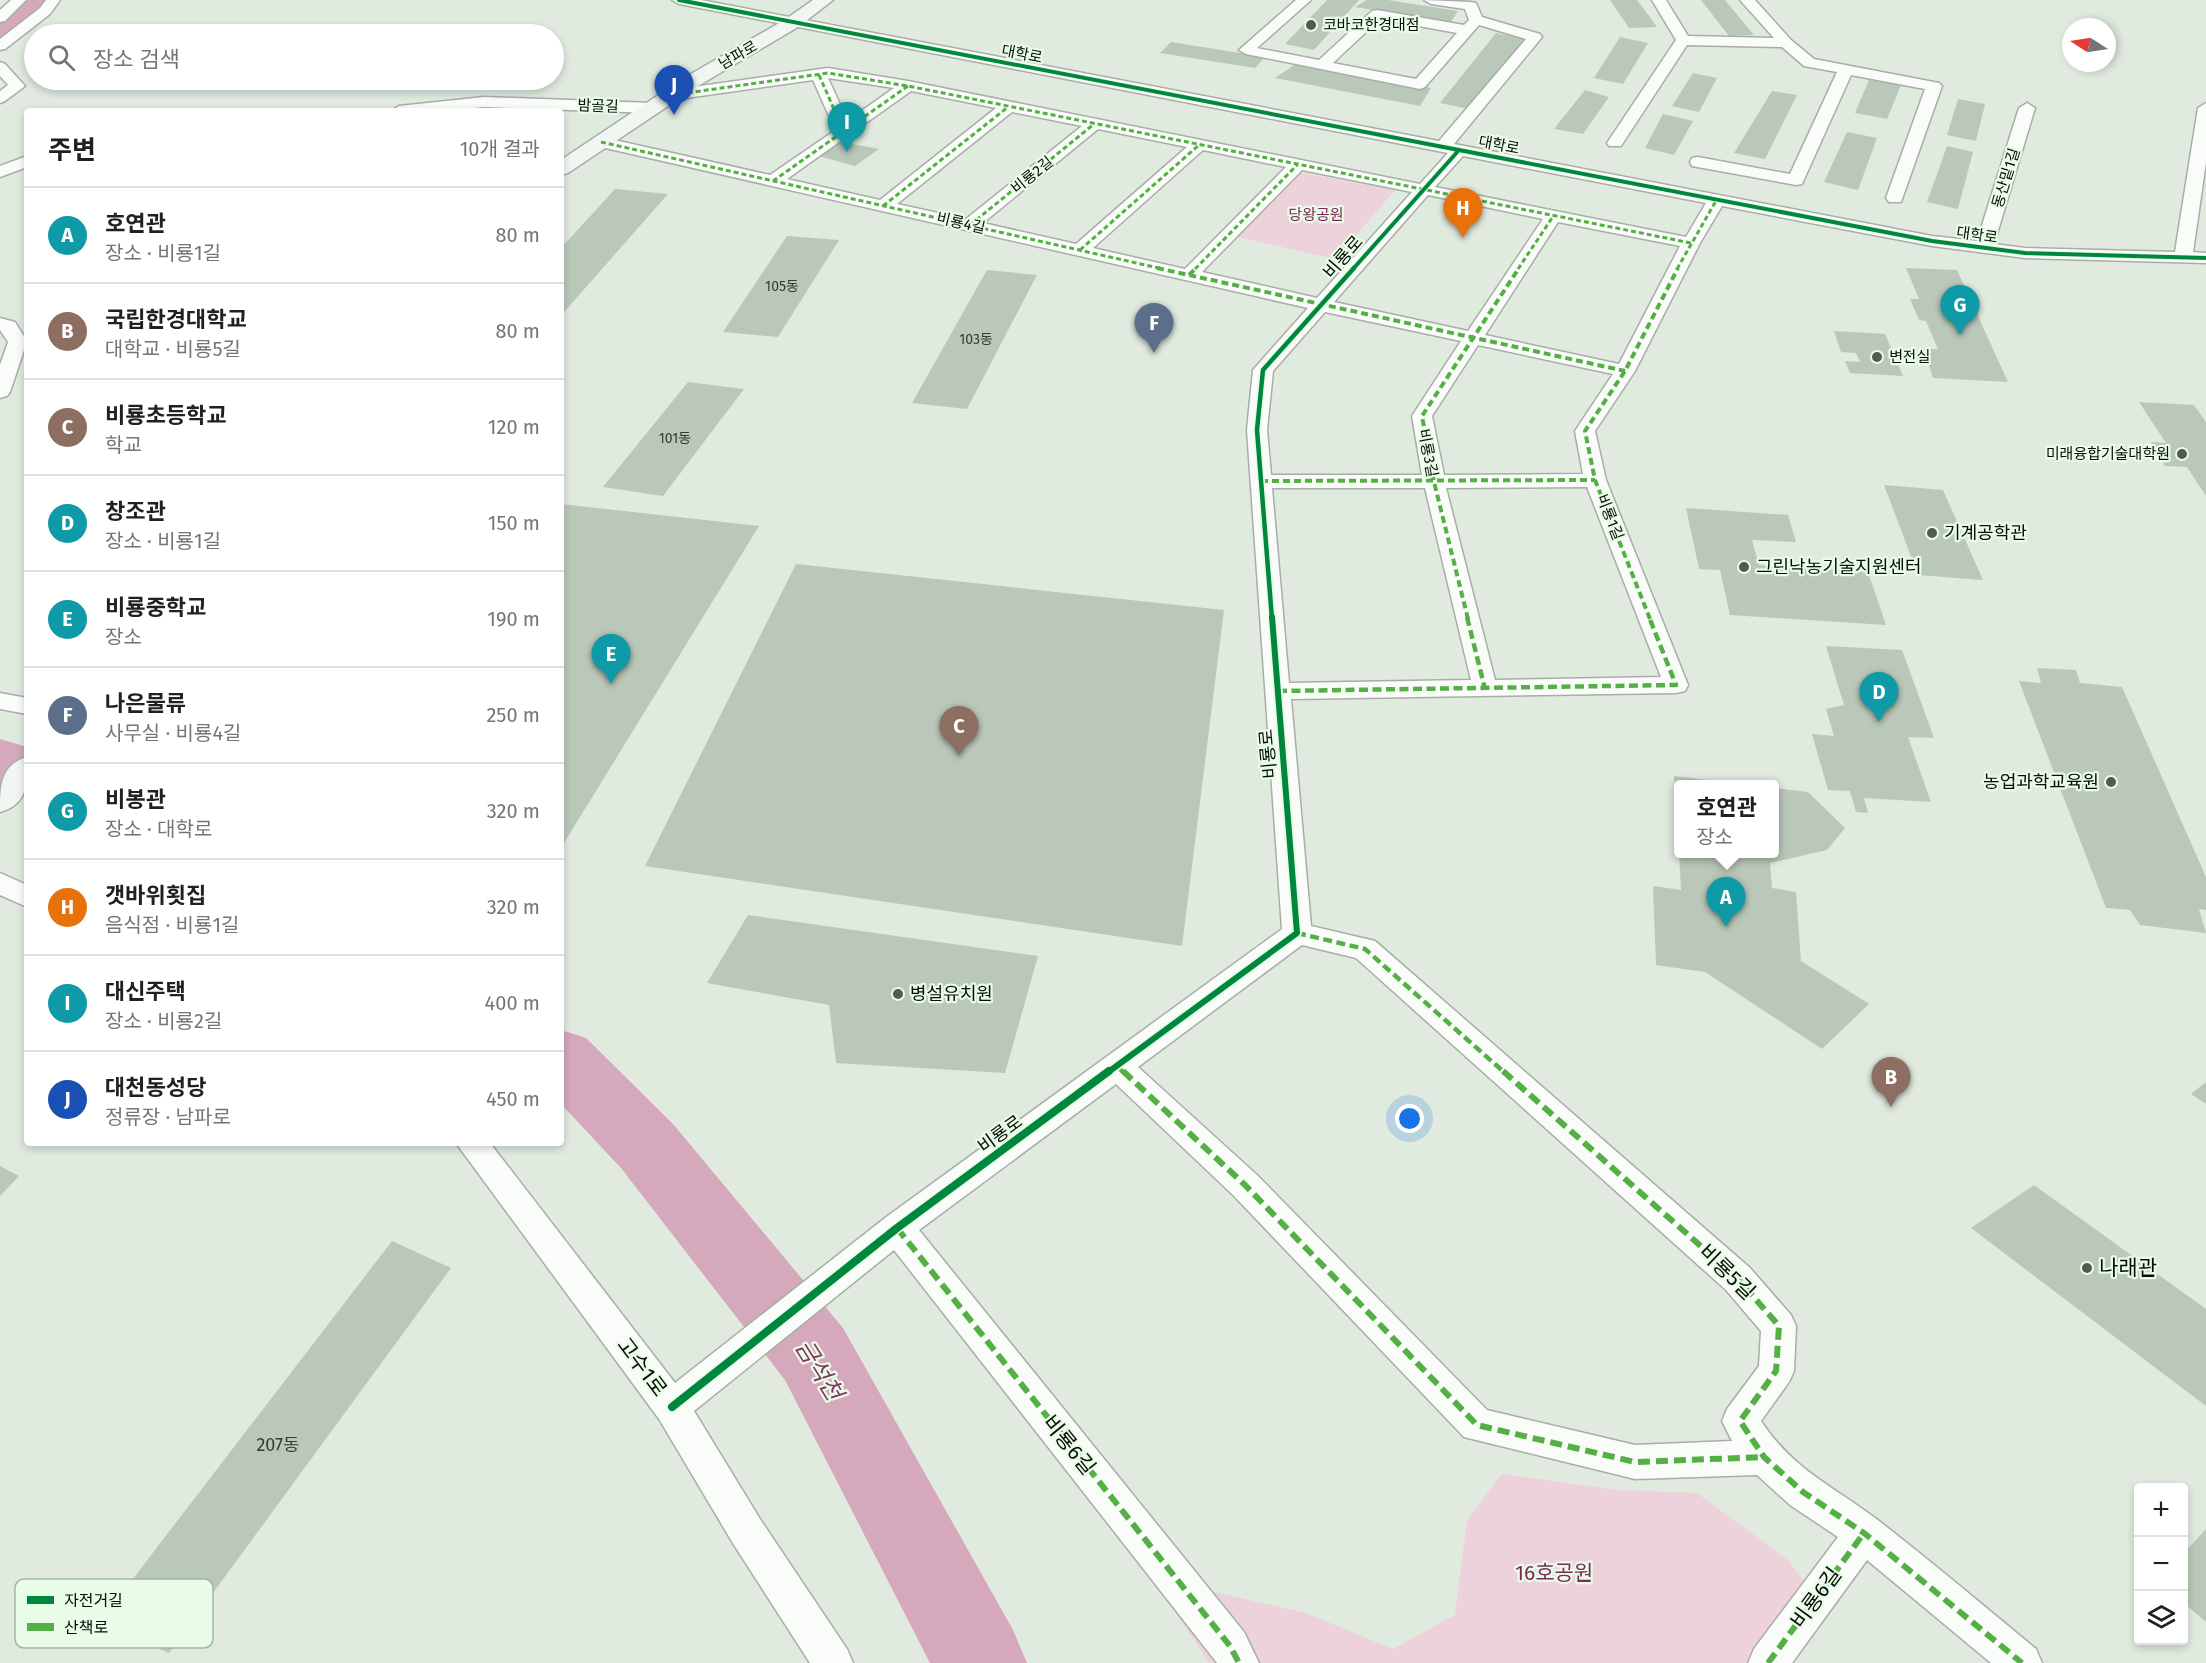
<!DOCTYPE html>
<html lang="ko">
<head>
<meta charset="utf-8">
<style>
	:root { --surface:#fff; --page:#f2f2f2; --text:#202124; --muted:#757577; --line:#e0e0e0; --accent:#535a53 }
	body { margin:0; font-family:"Fira Sans","Noto Sans KR",sans-serif; background:var(--page); color:var(--text) }
	.controls { position:absolute; right:18px; bottom:18px; display:grid; overflow:hidden; border-radius:6px; box-shadow:0 3px 9px #0003 }
	.controls button { width:54px; height:54px; display:grid; place-items:center; padding:0; border:0; border-bottom:2px solid var(--line); background:var(--surface); color:var(--text); font:30px sans-serif }
	.compass { position:absolute; left:2062px; top:18px; width:54px; height:54px; border-radius:50%; background:var(--surface); box-shadow:0 3px 9px #0003; rotate:282deg }
	.you { position:absolute; left:1410px; top:1119px; width:21px; height:21px; margin:-15px; border:4px solid #fff; border-radius:50%; background:#1a73e8; box-shadow:0 0 0 9px #1a73e833 }
	.badge { display:grid; place-items:center; width:39px; height:39px; border-radius:50%; background:var(--accent); color:#fff; font-size:20px; font-weight:700 }
	.pin { position:absolute; translate:-50% -50px; filter:drop-shadow(0 2px 3px #0008) }
	.pin::after { content:''; position:absolute; top:32px; width:21px; height:18px; background:inherit; clip-path:polygon(0 0,100% 0,50% 100%) }
	.popup { position:absolute; left:1674px; top:780px; width:105px; height:78px; box-sizing:border-box; display:grid; place-content:center; border-radius:6px; background:var(--surface); filter:drop-shadow(0 2px 4px #0005); font-size:20px; white-space:nowrap; color:var(--muted) }
	.popup b { font-size:22px; color:var(--text) }
	.popup::after { content:''; position:absolute; left:50%; top:100%; margin-left:-12px; border:12px solid transparent; border-top-color:var(--surface) }
	.list { margin:0; padding:0; list-style:none }
	h2 { display:flex; justify-content:space-between; align-items:center; height:78px; margin:0; padding:0 24px; font-size:26px }
	h2 small { font-size:20px; font-weight:400; color:var(--muted) }
	.list li { display:grid; grid-template-columns:39px 1fr auto; gap:18px; align-items:center; box-sizing:border-box; height:96px; padding:0 24px; border-top:2px solid var(--line) }
	.list b { display:block; font-size:22px; white-space:nowrap }
	.list p { margin:0; font-size:20px; white-space:nowrap; color:var(--muted) }
	.list em { font-size:20px; font-style:normal; color:var(--muted) }
	.icon { flex:none; width:33px; height:33px; fill:none; stroke:currentColor; stroke-width:2; stroke-linecap:round; stroke-linejoin:round }
	.map { position:relative; flex:none; width:2206px; height:1663px; overflow:hidden }
	.search { position:absolute; background:var(--surface); box-shadow:0 3px 9px #0003; left:24px; top:24px; width:540px; height:66px; display:flex; align-items:center; gap:15px; box-sizing:border-box; padding:0 21px; border-radius:33px; color:var(--muted); font-size:22px }
	.panel { position:absolute; background:var(--surface); box-shadow:0 3px 9px #0003; left:24px; top:108px; width:540px; height:1038px; border-radius:6px }
	.map>svg:first-child { display:block }
</style>
</head>
<body>
<div class="map">
<svg width="2206" height="1663" viewBox="0 0 2206 1663">
	<rect width="100%" height="100%" fill="#e0eadf"/>
	<path fill="#edd2dc" d="M1297,172l98,18 -59,69 -99,-22z
		M1502,1474l115,16 80,3 91,67 23,31 -40,72h-562l-35,-53 40,-18 92,21 87,36 62,-34 12,-95z"/>
	<g fill="none" stroke-linecap="round" stroke-linejoin="round">
		<path fill="#d5a8bb" fill-rule="evenodd" d="M25,0h36c-13,19 -38,37 -61,43v-23z
			M0,739l27,8v45l-27,-8z
			M561,1030l25,8 87,86 170,204 170,302 14,33h-97l-145,-283 -164,-212 -60,-64z"/>
	</g>
	<path fill="#bac8b9" d="M1327,0h32l-45,50 -29,-6z
		M1367,0h21l70,11 -8,12 -95,-16z
		M1610,0h27l20,27 -28,1z
		M1701,0h24l29,35 -25,1z
		M1496,33l29,6 -56,70 -29,-6z
		M1620,37l28,6 -25,41 -29,-6z
		M1171,42l94,15 -10,11 -95,-15z
		M1297,63l134,25 -11,18 -145,-28z
		M1693,73l24,5 -18,34 -27,-6z
		M1869,80l32,5 -14,34 -32,-6z
		M1585,90l24,7 -26,37 -29,-5z
		M1772,91l25,4 -32,64 -31,-6z
		M1958,99l27,5 -9,37 -29,-6z
		M1663,114l30,7 -19,34 -29,-7z
		M1847,132l30,6 -19,52 -34,-8z
		M836,141l43,8 -24,17 -40,-11z
		M1947,146l26,6 -15,57 -31,-7z
		M615,189l53,5 -103,117h-4v-63z
		M787,236l52,4 -61,97 -55,-5z
		M1906,268l51,2 51,112 -75,-4 -9,-29h14l-12,-28 -7,-1 -9,-21h9z
		M987,270l50,5 -70,134 -55,-6z
		M1834,331l51,3 18,42 -53,-3 -5,-12 15,1 -4,-9 -15,-1z
		M688,382l56,7 -81,107 -60,-9z
		M2139,402l55,3 12,17v74l-19,-29 -22,-1 -14,-24 15,1z
		M1884,485l59,5 40,90 -65,-5z
		M561,504l198,22 -195,317 -3,-1z
		M1686,508l102,7 8,27 -44,-2 7,25 109,7 18,53 -156,-10 -10,-45 -21,-1z
		M796,564l428,46 -42,336 -537,-80z
		M1826,646l76,4 32,88 -26,-1 23,65 -67,-4 4,15 -12,-1 -6,-21 -22,-1 -16,-56 22,2 -8,-27 18,-4z
		M2037,668l39,2 4,13 42,4 84,190v33l-7,-1 7,24 -66,-8 -10,-15 -24,-2 -87,-227 22,2z
		M1674,776l59,7v1h-55l-2,28z
		M1774,788l34,4 37,36 -18,22 -57,13 2,25 24,4 5,69 68,43 -47,45 -117,-77 -49,-7 -3,-79 28,4 -2,-36h95z
		M748,915l290,41 -33,117 -169,-10 -7,-58 -122,-22z
		M2206,1082v22l-15,-10z
		M0,1166l19,10 -19,20z
		M2034,1185l172,124v97l-235,-178z
		M392,1241l59,27 -282,385 -70,-30z
		M2206,1529v93l-22,-19v-50z"/>
	<g fill="none" stroke-linecap="round" stroke-linejoin="round">
		<g stroke="#a7aea6" stroke-width="3">
			<path id="street" d="M11,0h15l-21,21 -5,1v-12z
				M46,0h14l-10,14 -45,35 -5,1v-11l40,-31z
				M672,0h29l738,141 87,-102 -47,-14 -54,62 -5,2 -174,-35 -7,-4 57,-50h15l-54,48 62,12 53,-49 5,-1 87,15 5,-5 -4,-11 -34,-5 -7,-4 47,2 5,1 6,14 58,17 2,3 -88,107 478,92 45,5 42,-133 8,-5 8,5 -41,136 31,4 150,4 23,-144 8,-5v59l-13,90 13,1v10l-181,-5 -93,-12 -210,-40 -22,37 -65,128 -40,60 11,49 82,205 -3,6 -9,2 -385,6 20,227 64,15 375,327 41,47 5,11 -2,45 -5,11 -28,39c34,51 73,65 118,100 53,41 105,85 157,128l6,14h-51l-124,-103 -75,103h-44l6,-14 84,-112 -48,-32 -33,-30 -122,4 -171,-42 -231,-242 -117,-111 -197,146 325,402 15,31h-42l-323,-413 -200,161 66,108 87,130 6,14h-43l-76,-118 -75,-126 -203,-276h34l185,240 210,-165 397,-289 -35,-499 6,-60 55,-62 -707,-161 -8,-5 8,-5 169,38 73,-50 -14,-9 -16,-36 -141,20 -8,-5 8,-5 156,-22 80,13 512,103 28,-31 -769,-149zM1380,19l77,14 -41,46 -83,-16zM828,78l66,10 -41,29 -9,-4zM911,91l85,17 -116,92 -93,-21zM1012,112l70,14 -116,93 -69,-15zM1098,129l89,18 -111,97 -93,-21zM1203,150l83,17 -101,102 -92,-21zM1463,156l243,47 -20,34 -251,-50zM1302,170l110,22 -95,106 -115,-26zM1428,195l115,24 -75,112 -134,-29zM1558,222l122,24 -61,118 -134,-29zM1325,312l136,29 -49,75 10,59h-151l-4,-45 6,-59zM1478,345l135,29 -38,57 8,43 -139,1 -12,-59zM1587,487l74,190 -166,3 -49,-192zM1272,488h153l46,192 -182,3zM1302,945l54,13 370,332 35,41 -2,35 -32,43 -5,12 10,20 -97,4 -148,-35 -230,-235 -119,-108z
				M1652,0h14l22,36 86,2 -34,-38h15l36,40 23,19 125,24 3,3 -41,116h-12l-3,-4 39,-109 -74,-14 -49,109 -6,1 -104,-19 -2,-4 2,-4 6,-1 92,17 47,-102 -33,-6 -22,-19 -95,-2 -66,101h-12l-2,-3 69,-103z
				M0,62l5,2 20,22 -20,15 -5,2v-12l8,-6 -8,-9z
				M484,97l168,6 8,5 -8,5 -168,-6 -41,4h-52l8,-5z
				M27,156v11l-27,10v-11z
				M0,318l15,4 12,19 -17,51 -3,4 -7,2v-33l8,-23 -8,-12z
				M0,693l27,5v16l-27,-5z
				M0,873l27,12v22l-27,-12z"/>
		</g>
		<g stroke="#a7aea6" stroke-width="3">
			<path id="secondary" d="M813,0h20l-35,27 -100,59 -130,87 -7,2v-15l123,-82 102,-59z
				M27,757c0,25 2,47 -27,55 0,-25 0,-47 27,-55z"/>
		</g>
		<use href="#street" fill="#fafcfa" fill-rule="evenodd"/>
		<use href="#secondary" fill="#f2f6f2" fill-rule="evenodd"/>
		<path stroke="#54b044" stroke-width="3" stroke-dasharray="5 3" stroke-linecap="butt" d="M819,75l18,41 17,8
			M672,95l156,-22 80,13 783,157
			M601,142l562,127
			M773,181l135,-95
			M883,206l125,-99
			M970,225l124,-101
			M1080,250l119,-105
			M1195,269l102,-104
			M1518,269l36,-54
			M1677,269l40,-70"/>
		<path stroke="#54b044" stroke-width="4" stroke-dasharray="7 4" stroke-linecap="butt" d="M1157,268l468,103
			M1189,275l7,-7
			M1261,481l334,-1
			M1468,619l-34,-137 -12,-66 97,-148
			M1650,619l-55,-139 -10,-49 40,-60 53,-103"/>
		<path stroke="#54b044" stroke-width="4.5" stroke-dasharray="9 4.5" stroke-linecap="butt" d="M1467,617l18,72
			M1278,691l398,-6 -27,-68
			M1297,933l68,16 140,124
			M1118,1067l6,6"/>
		<path stroke="#54b044" stroke-width="6" stroke-dasharray="12 6" stroke-linecap="butt" d="M1123,1071l122,114 232,240 158,37 129,-5
			M1503,1071l235,208 41,47 -3,45 -36,50 24,36 39,35 61,41 158,130
			M897,1228l333,418 9,17
			M1768,1663l96,-130"/>
		<g stroke="#e9fce8" stroke-width="6">
			<path id="cycleway-far3" d="M679,0l1253,241 93,12 181,5
				M1353,269l106,-119"/>
		</g>
		<g stroke="#e9fce8" stroke-width="8">
			<path id="cycleway-far2" d="M1272,619l-15,-189 6,-60 91,-102"/>
		</g>
		<g stroke="#e9fce8" stroke-width="10">
			<path id="cycleway-far1" d="M1107,1073l190,-140 -25,-316"/>
		</g>
		<g stroke="#e9fce8" stroke-width="11">
			<path id="cycleway" d="M672,1407l225,-179 212,-157"/>
		</g>
		<use href="#cycleway-far3" stroke="#00873e" stroke-width="4"/>
		<use href="#cycleway-far2" stroke="#00873e" stroke-width="4.5"/>
		<use href="#cycleway-far1" stroke="#00873e" stroke-width="6"/>
		<use href="#cycleway" stroke="#00873e" stroke-width="8"/>
	</g>
	<g fill="#535a53" stroke="#e9fce8" stroke-width="2">
		<circle cx="1311" cy="25" r="6"/>
		<circle cx="1877" cy="357" r="6"/>
		<circle cx="2182" cy="454" r="6"/>
		<circle cx="1932" cy="533" r="6"/>
		<circle cx="1744" cy="567" r="6"/>
		<circle cx="2111" cy="782" r="6"/>
		<circle cx="898" cy="994" r="6"/>
		<circle cx="2087" cy="1268" r="6"/>
	</g>
	<g text-anchor="middle" stroke-width="4.5" stroke-linejoin="round" paint-order="stroke">
		<g font-size="14" fill="#343c34">
			<text x="782" y="291">105동</text>
			<text x="976" y="344">103동</text>
			<text x="675" y="443">101동</text>
		</g>
		<g font-size="15" fill="#070d07" stroke="#e9fce8" text-anchor="start">
			<text x="1323" y="30">코바코한경대점</text>
			<text x="1889" y="362">변전실</text>
			<text x="2170" y="459" text-anchor="end">미래융합기술대학원</text>
		</g>
		<g font-size="15" fill="#070d07" stroke="#e9fce8">
			<text transform="translate(1022 54) rotate(11)" y="5">대학로</text>
			<text transform="translate(738 55) rotate(-30)" y="5">남파로</text>
			<text transform="translate(598 106) rotate(2)" y="5">밤골길</text>
			<text transform="translate(1499 145) rotate(11)" y="5">대학로</text>
			<text transform="translate(1032 175) rotate(-39)" y="5">비룡2길</text>
			<text transform="translate(2006 178) rotate(-73)" y="5">동산밑1길</text>
			<text transform="translate(961 223) rotate(13)" y="5">비룡4길</text>
			<text transform="translate(1977 235) rotate(8)" y="5">대학로</text>
			<text transform="translate(1428 453) rotate(79)" y="5">비룡3길</text>
			<text transform="translate(1610 517) rotate(69)" y="5">비룡1길</text>
		</g>
		<g font-size="15" fill="#7c2c58" stroke="#e9fce8">
			<text x="1316" y="220">당왕공원</text>
		</g>
		<g font-size="18" fill="#070d07" stroke="#e9fce8">
			<text transform="translate(1343 257) rotate(-49)" y="6">비룡로</text>
			<text transform="translate(1268 754) rotate(-95)" y="6">비룡로</text>
			<text transform="translate(1000 1134) rotate(-36)" y="6">비룡로</text>
		</g>
		<g font-size="18" fill="#070d07" stroke="#e9fce8" text-anchor="start">
			<text x="1944" y="539">기계공학관</text>
			<text x="1756" y="573">그린낙농기술지원센터</text>
			<text x="2099" y="788" text-anchor="end">농업과학교육원</text>
			<text x="910" y="1000">병설유치원</text>
		</g>
		<g font-size="18" fill="#343c34">
			<text x="278" y="1451">207동</text>
		</g>
		<g font-size="21" fill="#070d07" stroke="#e9fce8" text-anchor="start">
			<text x="2099" y="1275">나래관</text>
		</g>
		<g font-size="21" fill="#070d07" stroke="#e9fce8">
			<text transform="translate(1727 1272) rotate(44)" y="7">비룡5길</text>
			<text transform="translate(642 1367) rotate(53)" y="7">고수1로</text>
			<text transform="translate(1069 1445) rotate(51)" y="7">비룡6길</text>
			<text transform="translate(1816 1598) rotate(-54)" y="7">비룡6길</text>
		</g>
		<g font-size="21" fill="#7c2c58" stroke="#e9fce8">
			<text x="1554" y="1580">16호공원</text>
		</g>
		<g font-size="24" font-style="italic" fill="#873662" stroke="#e9fce8">
			<text transform="translate(819 1370) rotate(58)" y="8">금석천</text>
		</g>
	</g>
	<rect x="15" y="1579" width="198" height="69" rx="9" fill="#e9fce8" stroke="#a5b4a4" stroke-width="1.5"/>
	<rect x="27" y="1596" width="27" height="8" fill="#00873e"/>
	<rect x="27" y="1623" width="27" height="8" fill="#54b044"/>
	<g font-size="16" fill="#070d07">
		<text x="64" y="1606">자전거길</text>
		<text x="64" y="1633">산책로</text>
	</g>
</svg>
<div class="controls">
<button>+</button>
<button>−</button>
<button><svg class="icon" aria-label="layers" viewBox="0 0 24 24"><path d="M12 4l9 5-9 5-9-5zM3 14l9 5 9-5"/></svg></button>
</div>
<svg class="compass" viewBox="-18 -18 36 36"><path d="M0-13l5 13h-10z" fill="#e53935"/><path d="M0 13l5-13h-10z" fill="#757577"/></svg>
<div class="you"></div>
<div class="pin badge" style="left:1726px;top:927px;background:#0f9aa8">A</div>
<div class="popup"><b>호연관</b>장소</div>
<div class="pin badge" style="left:1891px;top:1107px;background:#8d6e63">B</div>
<div class="pin badge" style="left:959px;top:756px;background:#8d6e63">C</div>
<div class="pin badge" style="left:1879px;top:722px;background:#0f9aa8">D</div>
<div class="pin badge" style="left:611px;top:684px;background:#0f9aa8">E</div>
<div class="pin badge" style="left:1154px;top:353px;background:#5c6f8a">F</div>
<div class="pin badge" style="left:1960px;top:335px;background:#0f9aa8">G</div>
<div class="pin badge" style="left:1463px;top:238px;background:#e8710a">H</div>
<div class="pin badge" style="left:847px;top:152px;background:#0f9aa8">I</div>
<div class="pin badge" style="left:674px;top:115px;background:#1a4fb4">J</div>
<div class="search"><svg class="icon" aria-label="search" viewBox="0 0 24 24"><circle cx="10" cy="10" r="6"/><path d="M15 15l6 6"/></svg>장소 검색</div>
<section class="panel">
<h2>주변<small>10개 결과</small></h2>
<ul class="list">
<li><span class="badge" style="background:#0f9aa8">A</span><div><b>호연관</b><p>장소 · 비룡1길</p></div><em>80 m</em></li>
<li><span class="badge" style="background:#8d6e63">B</span><div><b>국립한경대학교</b><p>대학교 · 비룡5길</p></div><em>80 m</em></li>
<li><span class="badge" style="background:#8d6e63">C</span><div><b>비룡초등학교</b><p>학교</p></div><em>120 m</em></li>
<li><span class="badge" style="background:#0f9aa8">D</span><div><b>창조관</b><p>장소 · 비룡1길</p></div><em>150 m</em></li>
<li><span class="badge" style="background:#0f9aa8">E</span><div><b>비룡중학교</b><p>장소</p></div><em>190 m</em></li>
<li><span class="badge" style="background:#5c6f8a">F</span><div><b>나은물류</b><p>사무실 · 비룡4길</p></div><em>250 m</em></li>
<li><span class="badge" style="background:#0f9aa8">G</span><div><b>비봉관</b><p>장소 · 대학로</p></div><em>320 m</em></li>
<li><span class="badge" style="background:#e8710a">H</span><div><b>갯바위횟집</b><p>음식점 · 비룡1길</p></div><em>320 m</em></li>
<li><span class="badge" style="background:#0f9aa8">I</span><div><b>대신주택</b><p>장소 · 비룡2길</p></div><em>400 m</em></li>
<li><span class="badge" style="background:#1a4fb4">J</span><div><b>대천동성당</b><p>정류장 · 남파로</p></div><em>450 m</em></li>
</ul>
</section>
</div>
</body>
</html>
